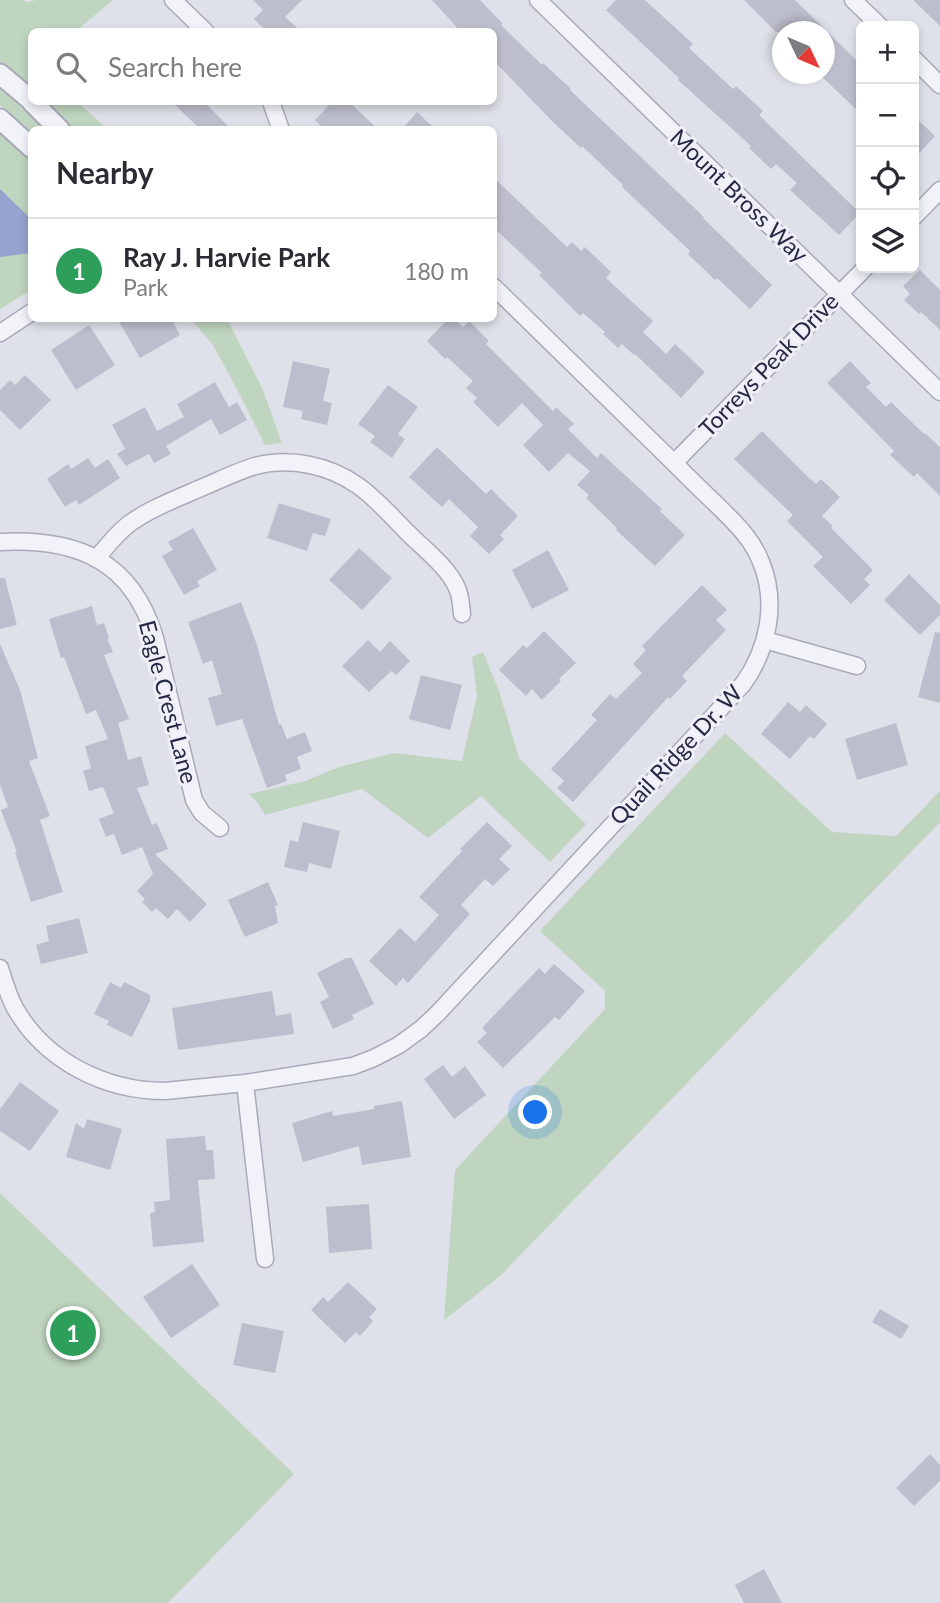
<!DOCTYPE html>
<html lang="en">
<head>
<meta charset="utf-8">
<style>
	:root { --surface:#fff; --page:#f2f2f3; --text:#2b2b33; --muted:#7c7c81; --line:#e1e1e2; --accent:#db2777 }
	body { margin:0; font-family:Lato,sans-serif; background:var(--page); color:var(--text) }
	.controls { position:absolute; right:21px; top:21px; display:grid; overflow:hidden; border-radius:10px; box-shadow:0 4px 10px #0003 }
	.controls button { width:63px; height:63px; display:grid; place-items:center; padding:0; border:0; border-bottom:2px solid var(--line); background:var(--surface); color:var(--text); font:35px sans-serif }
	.compass { position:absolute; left:772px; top:21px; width:63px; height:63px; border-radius:50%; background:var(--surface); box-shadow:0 4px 10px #0003; rotate:134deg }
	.you { position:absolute; left:536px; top:1113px; width:24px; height:24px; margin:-18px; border:5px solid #fff; border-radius:50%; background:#1a73e8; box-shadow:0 0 0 10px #1a73e833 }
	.badge { display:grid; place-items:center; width:46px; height:46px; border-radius:50%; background:var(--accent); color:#fff; font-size:23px; font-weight:700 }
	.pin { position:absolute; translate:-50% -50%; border:4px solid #fff; box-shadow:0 2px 7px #0006 }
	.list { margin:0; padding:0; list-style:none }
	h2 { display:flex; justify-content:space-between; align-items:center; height:91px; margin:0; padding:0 28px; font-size:30px }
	h2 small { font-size:23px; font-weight:400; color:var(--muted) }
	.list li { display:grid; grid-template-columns:46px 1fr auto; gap:21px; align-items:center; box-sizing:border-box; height:105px; padding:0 28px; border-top:2px solid var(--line) }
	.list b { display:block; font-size:26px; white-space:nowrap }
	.list p { margin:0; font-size:23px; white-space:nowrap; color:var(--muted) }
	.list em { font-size:23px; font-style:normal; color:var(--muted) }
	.icon { flex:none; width:38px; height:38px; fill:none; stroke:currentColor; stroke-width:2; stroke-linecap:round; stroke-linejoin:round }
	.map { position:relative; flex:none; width:940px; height:1603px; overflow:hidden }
	.search { position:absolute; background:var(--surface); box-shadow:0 4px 10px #0003; left:28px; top:28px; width:469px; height:77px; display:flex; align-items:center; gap:18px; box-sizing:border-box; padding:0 24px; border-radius:10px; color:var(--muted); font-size:26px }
	.panel { position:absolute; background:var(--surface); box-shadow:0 4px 10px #0003; left:28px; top:126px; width:469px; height:196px; border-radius:10px }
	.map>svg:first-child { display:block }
</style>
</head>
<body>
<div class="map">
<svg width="940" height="1603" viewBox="0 0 940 1603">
	<rect width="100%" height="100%" fill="#dfe1ea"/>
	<path fill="#bfd5bf" d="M0,0h23l4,2 9,-2h77l-37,31 -44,1 -1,58 -31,-28z
		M0,87l45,42 -13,1 -1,5 -31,-30z
		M44,102h34l29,27h-35z
		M0,131l32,31 -1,128 -31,19z
		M191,319h36l36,71 19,53 -17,2 -26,-52 -26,-48z
		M483,652l16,39 20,67 67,66 -36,38 -69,-66 -53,42 -66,-49 -97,26 -8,-13 -8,-8 56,-13 34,-14 55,-14 68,8 15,-65 -5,-39z
		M725,733l107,99 64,4 44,-45v31l-440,454 -56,44 11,-150 150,-161v-18l-65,-60z
		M0,1193l294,281 -126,129h-168z"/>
	<path fill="#96a3ce" d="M0,189l31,30v34l-31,4z"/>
	<path fill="#bcbecd" d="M253,0h49l-17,17 17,15h-35l-13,-13 9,-9z
		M432,0h48l23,24 -2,1 41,40 1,-2 28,26 -1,1 134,127 -1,1 69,67 -22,24 -33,-31 -2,2 -27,-26 2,-3 -68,-64 1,-2 -41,-39 -1,2 -28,-26 -59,-61v-29h-33z
		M616,0h29l48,44 -4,4 44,41 3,-3 27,25 -4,4 101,98 -21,22 -49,-45 7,-7 -21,-19 -5,5 -22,-21 2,-2 -73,-66 1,-2 -73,-68z
		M744,0h51l50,49 16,16v49l-41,-39 4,-1v-42h-48z
		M913,0h27v26z
		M172,102h32l28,28h-31z
		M332,102h17l30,28h-54l-10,-10z
		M417,112l19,18h-35z
		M914,116l21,20 -21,23z
		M494,178l73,69 5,-5 9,9 4,-4 26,25 -5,6 47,43 -10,11 23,22 9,-10 30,28 -24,26 -46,-44 -1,1 -12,-11 -4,4 -15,-14 2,-2 -22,-19 -3,3 -41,-41 3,-2 -48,-45z
		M920,270l20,20v40l-19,-18 -2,2 -15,-14 6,-6 -7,-8z
		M117,318h54l9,17 -40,23z
		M449,318h5l9,9 6,-6 20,20 -3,3 67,67 3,-4 18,17 -6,5 29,29 4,-5 61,56 -2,2 25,24 -30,31 -39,-36 1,-2 -31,-30 3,-3 -12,-10 13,-14 -22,-18 -19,19 -26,-27 20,-20 -21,-22 -24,24 -25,-25 4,-4 -11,-10 7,-7 -26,-24 -2,2 -18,-18z
		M89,325l26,40 -39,25 -25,-40z
		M293,361l37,8 -7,32 9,2 -5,22 -26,-6 2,-8 -20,-4z
		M850,361l21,22 -5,4 20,20 5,-5 33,32 1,-1 15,14v49l-23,-23 -3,4 -24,-22 4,-4 -67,-68z
		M25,375l26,25 -31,30 -20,-20v-20l10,-10 5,5z
		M215,382l14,25 8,-5 10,18 -27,15 -9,-16 -45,27 5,8 -17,9 -5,-9 -23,12 -9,-12 8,-5 -13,-24 33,-18 12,24 27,-14 -7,-13z
		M388,385l30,22 -20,27 7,5 -13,19 -22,-16 5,-6 -17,-12z
		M762,431l45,45 9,8 5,-5 19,18 -18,19 11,10 -2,2 42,42 -9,9 6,6 -19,19 -38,-38 10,-9 -36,-36 6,-6 -59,-56z
		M437,447l49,47 5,-5 27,27 -18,19 4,4 -15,15 -19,-18 8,-9 -29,-28 -7,8 -33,-30z
		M88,458l7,10 13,-9 12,19 -41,27 -3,-5 -11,7 -18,-28 21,-15 3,5z
		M279,503l52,16 -6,17 -12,-3 -6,18 -40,-13z
		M193,528l24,42 -20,11 3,5 -16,9 -22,-39 11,-6 -5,-8z
		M359,548l33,30 -30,32 -33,-30z
		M548,550l21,40 -37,19 -20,-39z
		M909,574l31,31v10l-20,20 -36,-35z
		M0,578h5l12,47 -17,4z
		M702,585l25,25 -11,10 10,10 -44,46 5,5 -17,18 -2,-2 -95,105 -16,-14 7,-7 -13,-12 46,-49 -6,-5 19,-21 6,5 26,-26 -9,-9 13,-14 -4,-4z
		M241,602l16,43 22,80 2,-1 6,15 18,-7 7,19 -15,6 4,12 -16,6 2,6 -20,7 -25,-69 -26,7 -8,-28 14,-4 -10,-34 -9,4 -15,-42z
		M92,606l5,19 7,-2 5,15 -2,1 6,13 -9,3 25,64 -11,4 10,37 13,-4 8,29 -12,3 15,37 5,-2 11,26 -13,5 52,50 -17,18 -13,-13 -9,10 -12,-11 -4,4 -10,-10 3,-3 -8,-8 16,-17 -11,-27 -20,8 -8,-21 -8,3 -7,-18 15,-6 -11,-26 -14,4 -6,-20 8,-3 -6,-22 23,-7 -12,-29 -10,4 -22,-57 -3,1 -12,-39z
		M544,631l32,32 -17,16 2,2 -19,19 -10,-11 -6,7 -27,-26 24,-25 4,3z
		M935,632l5,1v70l-22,-6z
		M368,640l12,12 10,-11 20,20 -14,14 -5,-4 -22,21 -27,-26z
		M0,644l20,46 18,68 -9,3 21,55 -10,4 23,72 -32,10 -16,-50h2l-16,-42 7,-3 -8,-22z
		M421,675l41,10 -12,45 -41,-11z
		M788,702l12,10 6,-7 21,19 -13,15 -4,-3 -20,23 -29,-25z
		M896,723l12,42 -51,15 -12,-41z
		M303,822l37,9 -9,38 -22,-6 -2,9 -23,-5 6,-27 8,2z
		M487,822l25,24 -13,13 11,10 -17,17 -8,-7 -24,26 9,9 -62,69 -5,-5 -7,8 -27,-25 31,-33 15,14 24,-27 -20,-18 43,-46 -2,-2z
		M268,882l10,23 -3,1 3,17 -33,14 -17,-37z
		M79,918l9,35 -47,11 -5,-19 13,-4 -3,-15z
		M346,958h6l22,46 -22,11 2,4 -21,10 -13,-27 9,-5 -12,-24z
		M554,964l31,27 -26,29 -4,-3 -52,51 -26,-26 10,-9 -5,-5 57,-60 6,6z
		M110,982l11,6 3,-6 26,13v6l-18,36 -25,-12 2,-4 -15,-7z
		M272,991l4,25 15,-3 3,21 -116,16 -6,-42z
		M443,1065l9,12 13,-11 21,29 -32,24 -30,-40z
		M20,1082l39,29 -29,40 -30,-20v-22z
		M402,1101l9,56 -49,8 -3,-19 -56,16 -11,-39 40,-12 1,5 41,-7v-3z
		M87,1119l35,10 -12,41 -44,-13 10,-34 8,6z
		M205,1136l1,14h7l2,29 -17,1 6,62 -51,5 -3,-34 5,-1 -1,-10 16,-2 -4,-61z
		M369,1204l3,45 -43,4 -3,-46z
		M192,1264l28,41 -49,33 -28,-41z
		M348,1282l29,27 -8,8 4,4 -13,15 -4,-4 -11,11 -34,-33 12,-13 5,5z
		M880,1309l29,17 -8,13 -29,-17z
		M242,1323l42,8 -9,42 -42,-8z
		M930,1454l10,11v16l-26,25 -18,-18z
		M764,1569l18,34h-38l-9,-18z"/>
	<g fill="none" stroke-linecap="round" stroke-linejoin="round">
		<g stroke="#a8aab8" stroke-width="19">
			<path id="minor" d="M173,0l33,32
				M538,0l402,392
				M853,0l27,26
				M914,59l26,26
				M271,102l10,28
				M914,217l26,-27
				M0,333l32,-21
				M674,463l191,-195
				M0,542c76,-4 132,18 155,96l39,162 8,13 18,15
				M96,559c11,-13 21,-26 33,-35 20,-15 45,-24 67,-34 20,-8 39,-18 59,-24 35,-9 73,-1 102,19 19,13 35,32 51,48 15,15 41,35 49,55 4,8 4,17 5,26
				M765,640l92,26
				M0,968c4,13 8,27 15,40 30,53 90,83 150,83l80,-8 108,-17 21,-8 25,-13 22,-16 17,-16 305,-329c25,-35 35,-81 18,-122 -9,-24 -27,-40 -45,-58 -16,-15 -31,-30 -46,-45 -59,-58 -118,-115 -176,-172
				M245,1083l20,176"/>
		</g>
		<g stroke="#a8aab8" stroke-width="23">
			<path id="tertiary" d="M0,74l32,27
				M32,102l28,28
				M0,119l32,29"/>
		</g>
		<use href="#minor" stroke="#f2f3f8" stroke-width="16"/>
		<use href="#tertiary" stroke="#f2f3f8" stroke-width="19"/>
	</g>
	<g text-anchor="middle" stroke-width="6" stroke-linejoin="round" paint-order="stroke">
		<g font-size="23" fill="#262943" stroke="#eff0f7">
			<text transform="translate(739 196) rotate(44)" y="8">Mount Bross Way</text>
			<text transform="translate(769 365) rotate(-46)" y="8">Torreys Peak Drive</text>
			<text transform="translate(168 702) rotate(75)" y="8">Eagle Crest Lane</text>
			<text transform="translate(676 755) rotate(-47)" y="8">Quail Ridge Dr. W</text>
		</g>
	</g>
</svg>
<div class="controls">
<button>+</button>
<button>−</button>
<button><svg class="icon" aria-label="locate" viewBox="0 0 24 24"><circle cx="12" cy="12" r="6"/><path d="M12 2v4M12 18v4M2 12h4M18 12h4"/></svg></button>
<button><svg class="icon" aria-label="layers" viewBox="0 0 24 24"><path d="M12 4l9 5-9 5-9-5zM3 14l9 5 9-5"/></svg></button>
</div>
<svg class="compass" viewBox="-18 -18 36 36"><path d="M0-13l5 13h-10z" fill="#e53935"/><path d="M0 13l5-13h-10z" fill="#7c7c81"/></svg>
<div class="you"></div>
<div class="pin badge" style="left:73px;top:1333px;background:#2e9e5b">1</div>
<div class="search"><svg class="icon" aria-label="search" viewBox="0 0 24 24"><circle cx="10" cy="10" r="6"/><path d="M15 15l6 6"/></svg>Search here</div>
<section class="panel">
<h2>Nearby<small></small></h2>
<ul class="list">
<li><span class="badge" style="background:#2e9e5b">1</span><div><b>Ray J. Harvie Park</b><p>Park</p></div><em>180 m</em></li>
</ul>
</section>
</div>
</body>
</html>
